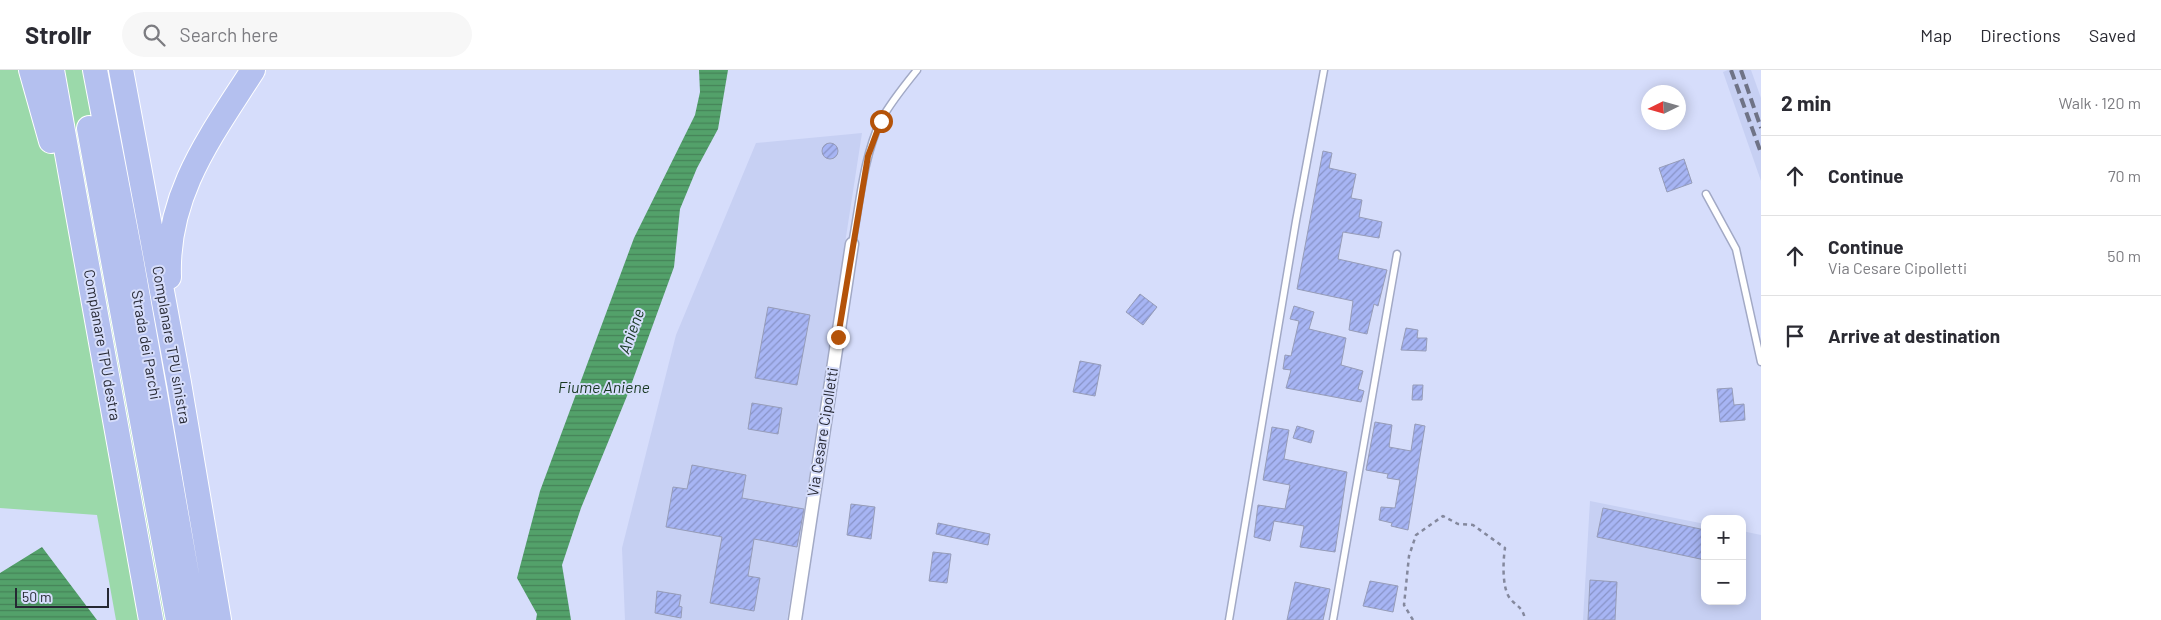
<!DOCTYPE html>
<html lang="en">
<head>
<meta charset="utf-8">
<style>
	:root { --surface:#fff; --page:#f7f7f7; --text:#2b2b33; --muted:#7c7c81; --line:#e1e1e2 }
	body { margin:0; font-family:Barlow,sans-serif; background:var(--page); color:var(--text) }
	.controls { position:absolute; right:15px; bottom:15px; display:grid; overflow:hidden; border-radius:10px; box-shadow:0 2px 12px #0003 }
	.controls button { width:45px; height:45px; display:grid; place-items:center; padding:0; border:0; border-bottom:1px solid var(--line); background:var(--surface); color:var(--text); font:25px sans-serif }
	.compass { position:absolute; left:1641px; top:15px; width:45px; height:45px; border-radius:50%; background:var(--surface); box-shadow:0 2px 12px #0003; rotate:265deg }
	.scale { position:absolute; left:15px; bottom:12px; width:94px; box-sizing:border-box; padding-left:5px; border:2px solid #262833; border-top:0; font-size:14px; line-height:18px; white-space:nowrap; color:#262833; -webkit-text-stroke:4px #d6ddfb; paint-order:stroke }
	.stop { position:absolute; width:15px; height:15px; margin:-11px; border:4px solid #b45309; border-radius:50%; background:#fff }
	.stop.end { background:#b45309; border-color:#fff; box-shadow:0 1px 5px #0008 }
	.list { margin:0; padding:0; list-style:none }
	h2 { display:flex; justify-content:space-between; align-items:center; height:65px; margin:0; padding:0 20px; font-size:21px }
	h2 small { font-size:16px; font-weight:400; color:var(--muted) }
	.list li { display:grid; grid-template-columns:32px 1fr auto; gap:15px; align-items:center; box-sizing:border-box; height:80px; padding:0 20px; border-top:1px solid var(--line) }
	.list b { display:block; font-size:19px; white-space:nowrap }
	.list p { margin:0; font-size:16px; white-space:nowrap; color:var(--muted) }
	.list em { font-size:16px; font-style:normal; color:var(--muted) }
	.icon { flex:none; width:28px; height:28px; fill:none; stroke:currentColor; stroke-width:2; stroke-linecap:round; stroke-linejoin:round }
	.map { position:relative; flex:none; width:1761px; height:550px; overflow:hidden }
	header { display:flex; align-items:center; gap:30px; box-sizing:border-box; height:70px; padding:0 25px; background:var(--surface); border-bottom:1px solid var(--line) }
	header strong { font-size:24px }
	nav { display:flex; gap:28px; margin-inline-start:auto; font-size:18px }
	.search { width:350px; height:45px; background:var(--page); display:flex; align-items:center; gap:12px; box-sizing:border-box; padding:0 18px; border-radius:28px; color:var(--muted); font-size:19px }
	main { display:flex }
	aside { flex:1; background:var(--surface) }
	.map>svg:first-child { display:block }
</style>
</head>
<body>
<header>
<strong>Strollr</strong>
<div class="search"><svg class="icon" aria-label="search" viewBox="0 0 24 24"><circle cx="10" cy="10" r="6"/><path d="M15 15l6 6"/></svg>Search here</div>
<nav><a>Map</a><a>Directions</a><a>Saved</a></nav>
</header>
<main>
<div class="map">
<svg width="1761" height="550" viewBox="0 0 1761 550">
	<defs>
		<pattern id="water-rules" width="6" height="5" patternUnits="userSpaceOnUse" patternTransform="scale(1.25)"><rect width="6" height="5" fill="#53a16a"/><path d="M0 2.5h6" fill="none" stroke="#458358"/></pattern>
		<pattern id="building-hatch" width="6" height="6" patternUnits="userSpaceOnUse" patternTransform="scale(1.25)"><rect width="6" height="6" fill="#a7b5f4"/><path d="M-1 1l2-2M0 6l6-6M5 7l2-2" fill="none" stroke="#8893c6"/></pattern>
	</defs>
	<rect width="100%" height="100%" fill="#d6ddfb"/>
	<path fill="#c7d0f3" d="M1728,0h23l10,28v83l-38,-109z
		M862,63l-75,487h-162l-3,-72 54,-213 80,-192z
		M1590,431l115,23v77h37v-70l19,4v85h-178z"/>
	<path fill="#9bd9aa" d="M0,0h129l90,473 10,77h-113l-19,-105 -97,-7z"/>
	<path fill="url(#water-rules)" d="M699,0h29l-10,59 -21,39 -17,41 -6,58 -47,129 -46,112 -19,57 9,55h-35l1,-6 -20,-36 23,-87 94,-253 61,-123 5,-23z
		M42,477l55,73h-97v-47z"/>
	<path fill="url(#building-hatch)" stroke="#969cb8" d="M822 81a8 8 0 1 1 16 0a8 8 0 1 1-16 0Z
		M1323,81l9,2 -3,15 27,6 -5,24 11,2 -3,17 23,5 -3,16 -36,-6 -5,27 49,11 -9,36 -4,-2 -7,30 -18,-4 4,-29 -56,-12z
		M1684,89l8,24 -25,9 -8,-24z
		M1140,224l17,13 -14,18 -17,-13z
		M1294,236l20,6 -5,17 37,9 -5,27 22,6 -5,18 6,2 -3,11 -75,-14 5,-18 -8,-1 2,-14 6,1 8,-35 -9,-2z
		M768,237l42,8 -13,70 -42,-7z
		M1406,258l12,2 -1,8h10l-1,13 -25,-1z
		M1080,291l21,4 -6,31 -22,-4z
		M1413,315h10l-1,15h-10z
		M1732,318l2,17 10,-1 1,16 -25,2 -3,-33z
		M752,333l30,5 -4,26 -30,-5z
		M1375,352l17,3 -3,22 22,4 4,-27 10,2 -17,104 -17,-4 1,-3 -13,-3 2,-13 14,1 5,-28 -13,-2 1,-4 -22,-4z
		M1297,356l17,5 -3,12 -18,-5z
		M1272,357l17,3 -5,29 63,13 -12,80 -35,-5 4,-21 -30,-5 -4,20 -16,-4 4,-32 27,4 5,-24 -27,-5z
		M692,395l54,10 -4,23 62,11 -7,38 -43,-8 -6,37 12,2 -6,33 -44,-8 12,-66 -56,-10 7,-40 14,2z
		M851,434l24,3 -4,32 -24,-4z
		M1603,438l102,22v30l-108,-23z
		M938,453l52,11 -2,11 -52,-11z
		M933,482l18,2 -4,29 -18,-2z
		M1590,510l27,2 -2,38h-27z
		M1370,511l28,5 -5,26 -30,-6z
		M1295,512l35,7 -7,31h-36z
		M657,521l24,4 -2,11 3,1 -1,11 -26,-5z"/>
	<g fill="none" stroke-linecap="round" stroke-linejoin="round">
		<g stroke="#a2a9c5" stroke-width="9">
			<path id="service" d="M1706,124l30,55 25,113
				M852,174c8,-41 11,-86 29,-124 10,-18 23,-34 36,-50
				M1229,550l67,-399 28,-151
				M1333,550l64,-366"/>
		</g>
		<g stroke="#a2a9c5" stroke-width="15">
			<path id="minor" d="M795,550l57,-376"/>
		</g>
		<g stroke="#fff" stroke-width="26">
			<path id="motorway" d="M31,0l20,71
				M52,0l99,550
				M95,0l36,188 64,362
				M121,0l58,313 40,237
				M89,58l89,492
				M169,207c-3,-83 42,-141 84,-207"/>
		</g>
		<path stroke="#84889d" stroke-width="2.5" stroke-dasharray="4 4" stroke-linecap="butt" d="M1413,550l-9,-15 5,-49 7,-21 27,-19 15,8 15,1 32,23c-2,13 -3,38 4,49 7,10 14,9 16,23"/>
		<use href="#service" stroke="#fff" stroke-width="6"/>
		<use href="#minor" stroke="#fff" stroke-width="12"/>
		<use href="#motorway" stroke="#b4c0ef" stroke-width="24"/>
		<path stroke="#6f7386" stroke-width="4" stroke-dasharray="10 5" stroke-linecap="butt" d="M1731,0l30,83
			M1741,0l20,58"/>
	</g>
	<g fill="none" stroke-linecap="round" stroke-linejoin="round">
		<path stroke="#b45309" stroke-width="6" d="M838,267l30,-181 13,-35"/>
	</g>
	<g text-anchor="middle" stroke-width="4" stroke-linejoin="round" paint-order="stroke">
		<g font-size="15" fill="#262833" stroke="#d6ddfb">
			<text transform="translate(102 275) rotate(80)" y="5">Complanare TPU destra</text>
			<text transform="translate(146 275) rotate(80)" y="5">Strada dei Parchi</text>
			<text transform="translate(171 275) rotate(80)" y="5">Complanare TPU sinistra</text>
			<text transform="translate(823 362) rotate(-81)" y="5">Via Cesare Cipolletti</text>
		</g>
		<g font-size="16" font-style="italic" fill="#173821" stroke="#d6ddfb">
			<text transform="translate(631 261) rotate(-70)" y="6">Aniene</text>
			<text x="604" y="323">Fiume Aniene</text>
		</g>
	</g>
</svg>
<div class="controls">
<button>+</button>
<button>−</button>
</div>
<svg class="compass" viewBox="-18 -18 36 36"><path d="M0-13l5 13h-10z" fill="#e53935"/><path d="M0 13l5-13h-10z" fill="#7c7c81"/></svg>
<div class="scale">50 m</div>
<div class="stop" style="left:881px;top:51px"></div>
<div class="stop end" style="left:838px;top:267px"></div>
</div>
<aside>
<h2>2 min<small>Walk · 120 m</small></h2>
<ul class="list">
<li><svg class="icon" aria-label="ahead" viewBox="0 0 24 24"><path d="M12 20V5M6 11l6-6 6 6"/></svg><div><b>Continue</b></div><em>70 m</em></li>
<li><svg class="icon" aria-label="ahead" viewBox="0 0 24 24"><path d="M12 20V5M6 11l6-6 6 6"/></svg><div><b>Continue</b><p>Via Cesare Cipolletti</p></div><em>50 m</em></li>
<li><svg class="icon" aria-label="arrive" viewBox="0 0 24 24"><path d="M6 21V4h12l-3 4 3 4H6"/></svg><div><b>Arrive at destination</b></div></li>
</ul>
</aside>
</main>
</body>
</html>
